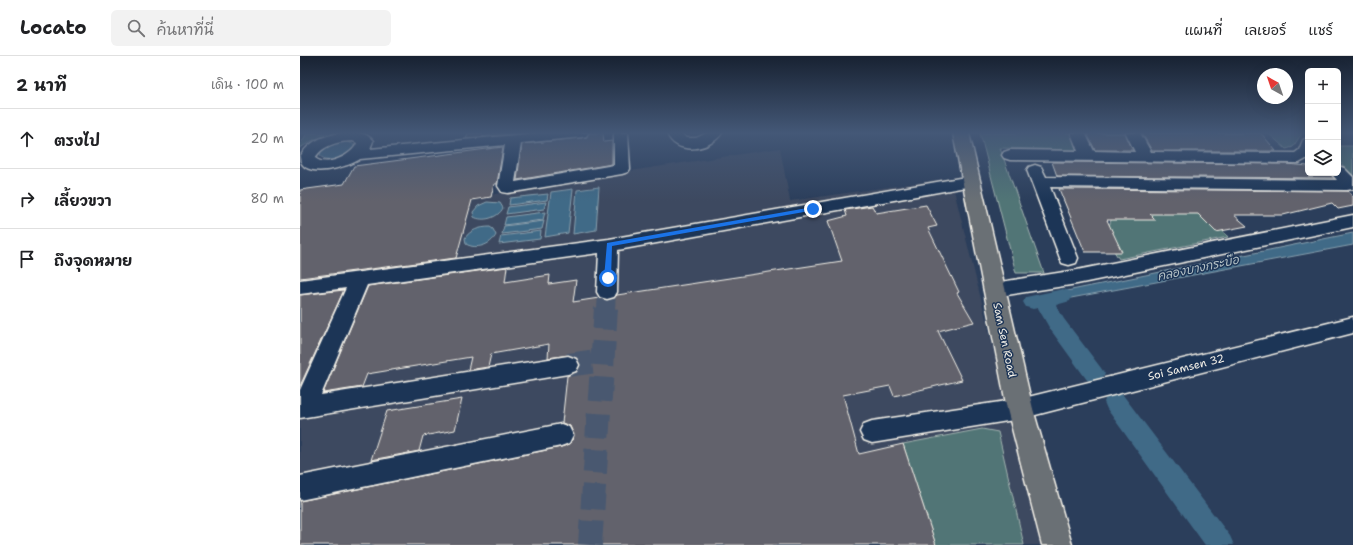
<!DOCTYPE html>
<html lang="th">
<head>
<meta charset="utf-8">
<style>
	:root { --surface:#fff; --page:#f2f2f2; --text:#202124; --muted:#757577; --line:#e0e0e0 }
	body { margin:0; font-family:"Shantell Sans","Playpen Sans Thai",sans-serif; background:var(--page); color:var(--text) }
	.controls { position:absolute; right:12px; top:12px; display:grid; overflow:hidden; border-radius:6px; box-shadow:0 4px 16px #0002 }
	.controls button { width:36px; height:36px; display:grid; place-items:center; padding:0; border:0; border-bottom:1px solid var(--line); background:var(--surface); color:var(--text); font:20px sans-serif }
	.compass { position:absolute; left:957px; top:12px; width:36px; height:36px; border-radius:50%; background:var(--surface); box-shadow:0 4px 16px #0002; rotate:320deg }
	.stop { position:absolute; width:12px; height:12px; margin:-9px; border:3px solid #1a73e8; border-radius:50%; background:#fff }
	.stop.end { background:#1a73e8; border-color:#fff; box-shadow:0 1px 4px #0008 }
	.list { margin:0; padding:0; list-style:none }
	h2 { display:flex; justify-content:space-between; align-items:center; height:52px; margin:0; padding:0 16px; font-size:17px }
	h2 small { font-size:13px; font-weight:400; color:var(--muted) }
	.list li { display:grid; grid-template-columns:26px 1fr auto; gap:12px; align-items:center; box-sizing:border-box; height:60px; padding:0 16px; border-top:1px solid var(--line) }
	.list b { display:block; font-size:15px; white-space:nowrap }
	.list em { font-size:13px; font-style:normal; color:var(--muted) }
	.icon { flex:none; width:22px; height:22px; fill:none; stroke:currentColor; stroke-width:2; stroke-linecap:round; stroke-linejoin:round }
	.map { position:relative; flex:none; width:1053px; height:489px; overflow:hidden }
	header { display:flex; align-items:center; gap:24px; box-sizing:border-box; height:56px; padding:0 20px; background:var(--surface); border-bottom:1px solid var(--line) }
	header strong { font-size:19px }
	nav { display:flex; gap:22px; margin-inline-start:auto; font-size:14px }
	.search { width:280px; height:36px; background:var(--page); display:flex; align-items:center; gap:10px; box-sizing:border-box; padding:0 14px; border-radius:6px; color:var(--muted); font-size:15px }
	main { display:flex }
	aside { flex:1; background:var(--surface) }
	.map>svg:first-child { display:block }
</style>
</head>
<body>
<header>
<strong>Locato</strong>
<div class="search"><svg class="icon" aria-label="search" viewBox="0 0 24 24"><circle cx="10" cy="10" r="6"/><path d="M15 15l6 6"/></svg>ค้นหาที่นี่</div>
<nav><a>แผนที่</a><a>เลเยอร์</a><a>แชร์</a></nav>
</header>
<main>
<aside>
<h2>2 นาที<small>เดิน · 100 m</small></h2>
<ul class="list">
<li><svg class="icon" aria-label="ahead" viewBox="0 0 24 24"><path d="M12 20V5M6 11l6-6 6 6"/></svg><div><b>ตรงไป</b></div><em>20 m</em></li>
<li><svg class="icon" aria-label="right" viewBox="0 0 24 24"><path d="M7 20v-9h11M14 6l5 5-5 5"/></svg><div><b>เลี้ยวขวา</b></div><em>80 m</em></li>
<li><svg class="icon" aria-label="arrive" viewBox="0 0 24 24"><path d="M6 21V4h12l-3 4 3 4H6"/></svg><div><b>ถึงจุดหมาย</b></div></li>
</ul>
</aside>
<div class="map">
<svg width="1053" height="489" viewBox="0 0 1053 489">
	<rect width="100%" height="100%" fill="#2b3e5b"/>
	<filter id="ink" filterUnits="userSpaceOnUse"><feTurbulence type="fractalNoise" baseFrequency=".025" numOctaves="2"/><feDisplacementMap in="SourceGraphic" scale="8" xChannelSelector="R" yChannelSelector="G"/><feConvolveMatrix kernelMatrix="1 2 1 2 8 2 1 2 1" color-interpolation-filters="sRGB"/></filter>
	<g filter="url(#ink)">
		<path fill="#3c4960" d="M480,92l10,53 161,-23 91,367h-742v-317l310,-54z"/>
		<path fill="#517576" stroke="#a2b3af" d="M7,77h28l-20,6 -15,9v-3z
			M680,77h90l7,17 -77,-2 44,125h-28z
			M968,77h34l-9,14 -7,2z
			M1038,90h15v31l-15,-17z
			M905,155l23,26 -109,22 -14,-22 9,-25z
			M682,373l16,3 26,113h-88l-33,-101z"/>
		<path fill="#406a87" stroke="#88a0ae" d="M46,86l7,2 1,2c-3,11 -25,18 -34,10 1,-11 16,-13 26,-14z
			M299,131l-3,43 -23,4 4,-44z
			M273,133l-5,44 -23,4 6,-45z
			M248,138l-1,6 -38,5 1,-7z
			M187,146l13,1 3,5c-5,10 -20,14 -29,9l-1,-5 5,-6z
			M246,146l-2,7 -38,5 2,-7z
			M245,156l-2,8 -39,5 2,-8z
			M244,165l-2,8 -40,5 2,-8z
			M190,171l3,2 3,6c-5,10 -20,15 -30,9l-1,-6c5,-8 15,-11 25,-11z
			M241,175l-1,8 -41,5 2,-8z
			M1053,177v12l-314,59 -2,-7z"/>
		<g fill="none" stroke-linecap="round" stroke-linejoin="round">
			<path fill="#406a87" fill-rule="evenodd" d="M763,233l7,2 2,5 -2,5 -14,4 8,14 37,49 4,6 -4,6 -7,3 -7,-3 -37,-51 -12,-21 -5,1 -7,-2 -3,-5 3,-5z
				M815,336l8,3 107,141 4,9h-29l-98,-136 -3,-7 3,-7z"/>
		</g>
		<path fill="#62626c" stroke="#f4f1e8" d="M168,77h56l-58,5z
			M289,77h14l1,9 8,-1v23l-95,16 5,-36 59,-6 6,-1z
			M787,77h38l8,17h-38z
			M842,77h119l15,18h-124z
			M203,91l-6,37h-3l-3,13 -19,3 -16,58 -156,20v-88l44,-6 10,-18z
			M752,106l235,2 21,2v7h22l4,5 -277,-2z
			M759,133l289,2 5,6v9l-15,3 -6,-6 -49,12h-49l13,11 -31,6 -18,-18h-48l6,6h-49l15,32h-37z
			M626,149l11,21 -9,2 31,64 -2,1 17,29 -36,9 24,49 -68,16 -4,-10 -47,9 16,59 44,-10 33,101h-636v-44l261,-54 9,-3 4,-8 -4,-10 -8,-3 5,-47 10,-4 3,-8 -3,-6 -8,-3 -21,3 1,-14 -58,10 -3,13 -20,3 3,-13 -104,17 -5,13 -39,6 45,-107 139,-19 -2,15 45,-7 -1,9 27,-4 -3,22 26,-4 8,2 7,-2 3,-3 225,-34 -14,-40 19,-5 -2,-6 27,-4 4,7z
			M44,234l-44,96v-91z
			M162,343l-7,31 -32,6 -4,15 -48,9 16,-49z"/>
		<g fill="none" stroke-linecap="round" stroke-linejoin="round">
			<path stroke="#495970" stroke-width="18" stroke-dasharray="18 8" stroke-linecap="butt" d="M306,253l1,-17"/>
			<path stroke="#495970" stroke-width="24" stroke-dasharray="24 12" stroke-linecap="butt" d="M268,309l34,-5
				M290,489l16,-237"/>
			<g stroke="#f4f1e8" stroke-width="3">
				<path id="minor" d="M41,77c11,0 24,-3 32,8l-3,8 167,-16h51l-2,3 -5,1 -60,6 -6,39 99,-17v-32h14l2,36 -2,3 -6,2 -114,19 -6,-1 -4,-6 7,-41 -145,14c-11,8 -59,22 -60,-2 9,-16 23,-21 41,-24zM53,85l4,2c-4,12 -31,25 -42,15 8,-13 24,-17 38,-17z
					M367,77h14l5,5h10l11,-5h15c-12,18 -47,23 -55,0z
					M771,77h14l9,18 41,1 -9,-19h14l11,19 144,1 4,-3 4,-10 5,-2v20l-9,5 -289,-3 -6,-2 -2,-3 2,-3 6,-2 68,1z
					M735,109l6,2 5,10 291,3 -6,-7h7v-7l6,2 9,9v12l-6,1 -297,-3 28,71 -2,5 -7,2 -7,-2 -2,-5 -33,-88 2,-3z
					M671,120l6,1 2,4 -2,4 -359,65 -1,42 -3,5 -7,2 -7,-2 -3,-5 2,-39 -232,32 -46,110 247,-39 8,3 3,6 -3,6 -8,3 -268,44v-28l46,-102 -46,6v-14l309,-41z
					M1053,159v12l-276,57 -83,13 -7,-2 -3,-5 3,-5 7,-2 83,-13z
					M1053,261v16l-333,86 -148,24 -8,-3 -4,-8 4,-8 8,-3 148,-22z
					M261,368l8,3 4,8 -4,8 -8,3 -261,54v-24z"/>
			</g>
			<g stroke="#f4f1e8" stroke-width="3">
				<path id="major" d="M653,77h16l64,276 39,136h-30l-35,-136z"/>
			</g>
			<use href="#minor" fill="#1d3557" fill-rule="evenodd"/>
			<use href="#major" fill="#6b6f75" fill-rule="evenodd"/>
		</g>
	</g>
	<linearGradient id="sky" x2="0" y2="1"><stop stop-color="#182232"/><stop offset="0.53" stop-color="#445877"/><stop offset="1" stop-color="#445877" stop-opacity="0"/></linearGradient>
	<rect width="1053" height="145" fill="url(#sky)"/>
	<path fill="#1a73e8" d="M513,151l2,3 -203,36 -1,32 -3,2 -4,-2 3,-35z"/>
	<g text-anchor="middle" stroke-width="3" stroke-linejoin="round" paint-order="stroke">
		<g font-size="11" fill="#f4f1e8" stroke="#1d3557">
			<text transform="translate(705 284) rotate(78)" y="4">Sam Sen Road</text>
			<text transform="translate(886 311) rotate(-14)" y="4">Soi Samsen 32</text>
		</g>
		<g font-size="12" font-style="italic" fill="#b5c2c6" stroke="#1d3557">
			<text transform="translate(898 212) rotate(-12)" y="4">คลองบางกระบือ</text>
		</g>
	</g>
</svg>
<div class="controls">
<button>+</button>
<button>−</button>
<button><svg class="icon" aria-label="layers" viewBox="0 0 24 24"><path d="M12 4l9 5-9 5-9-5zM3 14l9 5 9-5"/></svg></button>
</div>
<svg class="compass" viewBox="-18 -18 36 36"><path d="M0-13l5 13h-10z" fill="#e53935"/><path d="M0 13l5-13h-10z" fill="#757577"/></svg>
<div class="stop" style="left:308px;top:222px"></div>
<div class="stop end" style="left:513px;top:153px"></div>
</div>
</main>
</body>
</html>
